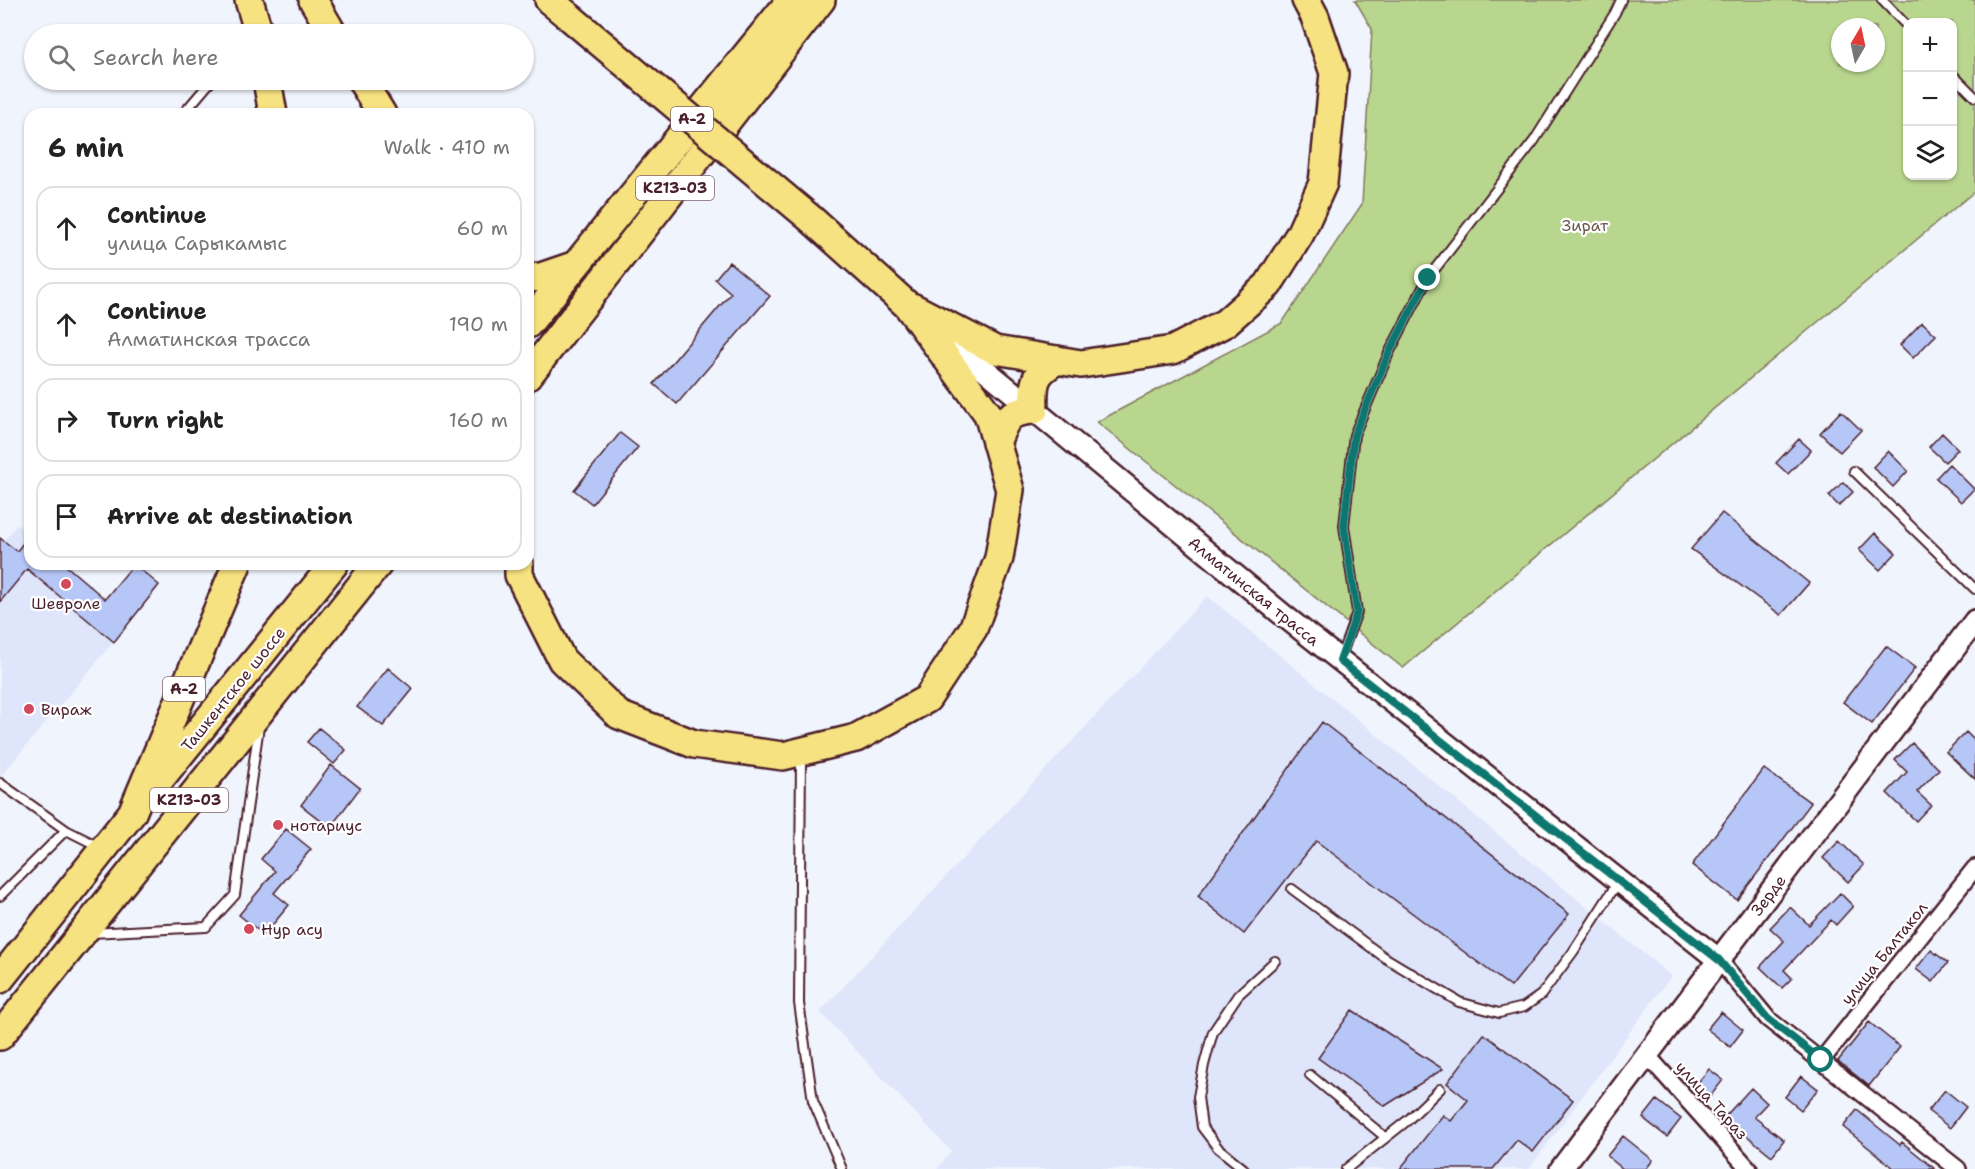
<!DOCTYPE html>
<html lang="en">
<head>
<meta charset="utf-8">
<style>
	:root { --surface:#fff; --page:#f6f6f6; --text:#222; --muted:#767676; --line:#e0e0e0 }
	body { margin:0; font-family:"Shantell Sans",sans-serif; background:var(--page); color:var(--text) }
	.controls { position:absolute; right:18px; top:18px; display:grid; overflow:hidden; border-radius:12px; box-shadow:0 2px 4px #0004 }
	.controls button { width:54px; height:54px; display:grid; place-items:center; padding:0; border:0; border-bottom:2px solid var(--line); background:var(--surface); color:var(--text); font:30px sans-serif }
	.compass { position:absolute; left:1831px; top:18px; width:54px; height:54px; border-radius:50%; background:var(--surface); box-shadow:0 2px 4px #0004; rotate:9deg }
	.stop { position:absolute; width:18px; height:18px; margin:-14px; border:4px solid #0f766e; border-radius:50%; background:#fff }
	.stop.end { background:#0f766e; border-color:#fff; box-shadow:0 2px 6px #0008 }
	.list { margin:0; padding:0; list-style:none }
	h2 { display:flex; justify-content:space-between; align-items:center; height:78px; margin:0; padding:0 24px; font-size:26px }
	h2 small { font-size:20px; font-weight:400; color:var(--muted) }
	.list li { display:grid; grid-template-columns:39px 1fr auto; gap:18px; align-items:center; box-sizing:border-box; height:84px; margin:0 12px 12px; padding:0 12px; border:2px solid var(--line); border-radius:18px }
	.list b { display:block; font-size:22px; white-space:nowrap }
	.list p { margin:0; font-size:20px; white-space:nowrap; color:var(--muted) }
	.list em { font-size:20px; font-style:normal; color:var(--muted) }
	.icon { flex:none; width:33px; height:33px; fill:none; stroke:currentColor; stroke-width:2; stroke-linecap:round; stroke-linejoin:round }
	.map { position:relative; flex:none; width:1975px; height:1169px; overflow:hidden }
	.search { position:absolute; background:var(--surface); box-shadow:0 2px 4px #0004; left:24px; top:24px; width:510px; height:66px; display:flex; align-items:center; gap:15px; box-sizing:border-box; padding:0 21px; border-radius:33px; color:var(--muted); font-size:22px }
	.panel { position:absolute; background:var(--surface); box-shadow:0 2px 4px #0004; left:24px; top:108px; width:510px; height:462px; border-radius:18px }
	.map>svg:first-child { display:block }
</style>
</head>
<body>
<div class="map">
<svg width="1975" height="1169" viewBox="0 0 1975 1169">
	<rect width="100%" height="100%" fill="#f0f4fd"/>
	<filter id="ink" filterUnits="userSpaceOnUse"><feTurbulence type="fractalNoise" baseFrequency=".0167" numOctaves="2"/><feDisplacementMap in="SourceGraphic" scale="12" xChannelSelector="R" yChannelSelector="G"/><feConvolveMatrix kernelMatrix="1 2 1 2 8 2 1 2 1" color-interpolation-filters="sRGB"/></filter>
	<g filter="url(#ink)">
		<path fill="#dfe6fb" d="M17,524l13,11v29h34l67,57 -131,156v-231z
			M1207,596l464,380 -142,193h-592l14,-18 -131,-139z"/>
		<path fill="#b9d68e" stroke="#827a5c" stroke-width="1.5" fill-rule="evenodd" d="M1355,0h620v191l-572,477 -306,-246 185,-99 80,-119 10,-175zM1908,22h44v154h-44zM1840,27h36v36h-36z"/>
		<path fill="#b6c6f6" stroke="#4a1f2b" stroke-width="1.5" d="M729,262l41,34 -93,108 -23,-20 77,-91 -16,-14z
			M1922,322l14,13 -23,23 -13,-13z
			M1841,411l20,19 -21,22 -20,-19z
			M620,433l18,14 -46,57 -18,-14z
			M1942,433l16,16 -13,13 -16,-15z
			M1799,439l12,11 -23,24 -12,-11z
			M1888,451l20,20 -15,16 -20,-20z
			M1949,464l25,25 -13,13 -25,-24z
			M1843,482l10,10 -14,14 -10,-10z
			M1722,513l87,70 -28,32 -90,-66z
			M1875,533l21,20 -16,17 -21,-20z
			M30,534v30h34l41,35 29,-35 25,21 -45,57 -87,-73 -27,33v-64l17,13z
			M1886,646l29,22 -43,56 -29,-22z
			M388,668l25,21 -30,37 -26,-19z
			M1322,722l247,192 -58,73 -195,-146 -72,93 -46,-38z
			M319,728l27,22 -12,14 -27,-22z
			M1966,732l9,9v38l-29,-27z
			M1912,743l27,26 -22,23 14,13 -15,16 -29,-28 20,-21 -12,-12z
			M331,765l29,23 -30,40 -29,-23z
			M1764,769l47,34 -74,97 -45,-35z
			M286,829l25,20 -37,44 15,12 -25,30 -25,-20 36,-44 -14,-12z
			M1839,841l25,24 -16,17 -25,-24z
			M1840,893l13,13 -17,19 -5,-5 -47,50 8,8 -10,10 -22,-21 24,-26 -14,-13 20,-21 19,18z
			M1931,950l17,13 -15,19 -17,-13z
			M1352,1010l91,59 -58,37 -67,-48z
			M1721,1012l22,18 -13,17 -23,-18z
			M1869,1022l31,25 -31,39 -31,-25z
			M1484,1034l89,66 -40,52 -16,-12 -24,29h-93l43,-54 8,6 17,-21 -21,-17z
			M1709,1069l14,11 -14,18 -14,-12z
			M1801,1076l17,13 -17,21 -16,-13z
			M1751,1088l16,15 -13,14 30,23 -12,16 -31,-25 -3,3 -16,-14z
			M1945,1090l21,17 -16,21 -22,-17z
			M1657,1100l24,19 -14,18 -24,-19z
			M1857,1110l43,35 2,-3 33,27h-40l-52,-42z
			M1623,1136l30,24 -7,9h-23l-16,-13z"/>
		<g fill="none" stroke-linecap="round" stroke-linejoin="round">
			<g stroke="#4a1f2b" stroke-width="12">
				<path id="lane" d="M1882,0l26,27
					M1952,74l23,23
					M183,114l29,-34
					M1854,471l121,118
					M1340,659l17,-47 -13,-86 10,-91 35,-82 39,-75 106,-137 81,-128 6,-13
					M801,758l-2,245 14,98 29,68
					M0,783l66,47 34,17
					M1292,889l92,68 75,45 40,11 25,-6 17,-12 32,-43 45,-70
					M0,896l66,-66
					M91,933l115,-6 29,-32 24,-169
					M1310,1075l75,62
					M1244,1169l-26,-21 -16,-21 -4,-30 6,-32 9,-33 25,-37 37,-34
					M1346,1169l62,-49 32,-31"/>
			</g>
			<g stroke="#4a1f2b" stroke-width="20">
				<path id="street" d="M1719,960l49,59 190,150
					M1647,1055l102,114
					M1821,1061l154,-193"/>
			</g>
			<g stroke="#4a1f2b" stroke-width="26">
				<path id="secondary" d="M932,326l351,289 436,345
					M1561,1169l414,-548"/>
			</g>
			<g stroke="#4a1f2b" stroke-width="32">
				<path id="highway" d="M249,0l10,34
					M313,0l20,34
					M549,0l23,19
					M267,80l6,34
					M361,80l21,34
					M528,278l13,-1 35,-12
					M912,307l83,43 86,14 92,-14 52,-27 43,-38 32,-51 23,-51 11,-110 -19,-56 -9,-17
					M528,324l263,-324
					M528,376l293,-376
					M996,443c10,-24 10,-31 38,-33 -1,-26 -1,-38 24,-50
					M519,564v11l43,85 57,55 75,29 89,12 73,-18 71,-39 46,-70 26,-71 11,-68 -22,-76 -81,-109 -96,-86
					M152,789l182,-225
					M0,979l132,-166 105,-249
					M0,1036l378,-472"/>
			</g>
			<use href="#lane" stroke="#fff" stroke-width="8"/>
			<use href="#street" stroke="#fff" stroke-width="15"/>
			<use href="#secondary" stroke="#fff" stroke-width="21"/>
			<use href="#highway" stroke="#f7e281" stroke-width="27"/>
			<g stroke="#4a1f2b" stroke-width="32" stroke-linecap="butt">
				<path id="highway-bridge" d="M572,19l239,200"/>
			</g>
			<use href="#highway-bridge" stroke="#f7e281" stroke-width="27"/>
		</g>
	</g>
	<g fill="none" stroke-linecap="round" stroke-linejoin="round" filter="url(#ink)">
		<path stroke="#0f766e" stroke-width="8" d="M1428,278l-39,75 -35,82 -10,91 13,86 -17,49 379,299 49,59 53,41"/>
	</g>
	<g fill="#d1495b" stroke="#fff" stroke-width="2">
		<circle cx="66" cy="584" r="6"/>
		<circle cx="29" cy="709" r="6"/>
		<circle cx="278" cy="825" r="6"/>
		<circle cx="249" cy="929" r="6"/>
	</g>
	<g text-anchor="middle" stroke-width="4.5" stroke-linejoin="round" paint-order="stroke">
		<g fill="#fff" stroke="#80626b" stroke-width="1.5">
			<rect x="671" y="107" width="42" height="24" rx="4.5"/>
			<rect x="636" y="176" width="78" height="24" rx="4.5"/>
			<rect x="163" y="677" width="42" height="24" rx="4.5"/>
			<rect x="150" y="788" width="78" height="24" rx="4.5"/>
		</g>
		<g font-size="15" font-weight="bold" fill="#4a1f2b">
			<text x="692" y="124">A-2</text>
			<text x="675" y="193">KZ13-03</text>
			<text x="184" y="694">A-2</text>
			<text x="189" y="805">KZ13-03</text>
		</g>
		<g font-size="16" fill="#6b5649" stroke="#fff">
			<text x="1585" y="231">Зират</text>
		</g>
		<g font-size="16" fill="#4a1f2b" stroke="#fff">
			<text transform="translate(1254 591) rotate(39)" y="6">Алматинская трасса</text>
			<text transform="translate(233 689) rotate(-51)" y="6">Ташкентское шоссе</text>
			<text transform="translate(1768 895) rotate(-53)" y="6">Зерде</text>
			<text transform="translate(1884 953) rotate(-51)" y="6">улица Балтакол</text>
			<text transform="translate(1712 1100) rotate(48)" y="6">улица Тараз</text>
		</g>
		<g font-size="16" fill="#4a1f2b" stroke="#fff" text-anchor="start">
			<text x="66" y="609" text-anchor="middle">Шевроле</text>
			<text x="41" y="715">Вираж</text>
			<text x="290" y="831">нотариус</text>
			<text x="261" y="935">Нур асу</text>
		</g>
	</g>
</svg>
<div class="controls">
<button>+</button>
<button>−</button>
<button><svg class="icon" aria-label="layers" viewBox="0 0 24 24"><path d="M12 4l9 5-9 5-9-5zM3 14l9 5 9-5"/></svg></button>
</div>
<svg class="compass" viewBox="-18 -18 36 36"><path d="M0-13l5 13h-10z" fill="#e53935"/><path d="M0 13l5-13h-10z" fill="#767676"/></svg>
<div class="stop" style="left:1821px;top:1060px"></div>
<div class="stop end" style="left:1428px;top:278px"></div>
<div class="search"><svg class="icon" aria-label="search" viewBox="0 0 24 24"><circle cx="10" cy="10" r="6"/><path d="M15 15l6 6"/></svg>Search here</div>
<section class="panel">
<h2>6 min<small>Walk · 410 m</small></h2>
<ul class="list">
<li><svg class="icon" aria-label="ahead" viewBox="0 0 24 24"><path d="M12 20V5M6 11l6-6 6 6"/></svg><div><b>Continue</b><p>улица Сарыкамыс</p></div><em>60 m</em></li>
<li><svg class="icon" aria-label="ahead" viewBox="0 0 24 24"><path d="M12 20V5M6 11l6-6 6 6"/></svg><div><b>Continue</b><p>Алматинская трасса</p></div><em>190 m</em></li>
<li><svg class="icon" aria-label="right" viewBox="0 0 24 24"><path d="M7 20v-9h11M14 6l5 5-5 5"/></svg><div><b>Turn right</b></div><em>160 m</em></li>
<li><svg class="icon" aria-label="arrive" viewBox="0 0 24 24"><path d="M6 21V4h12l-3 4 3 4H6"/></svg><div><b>Arrive at destination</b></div></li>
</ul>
</section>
</div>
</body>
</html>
